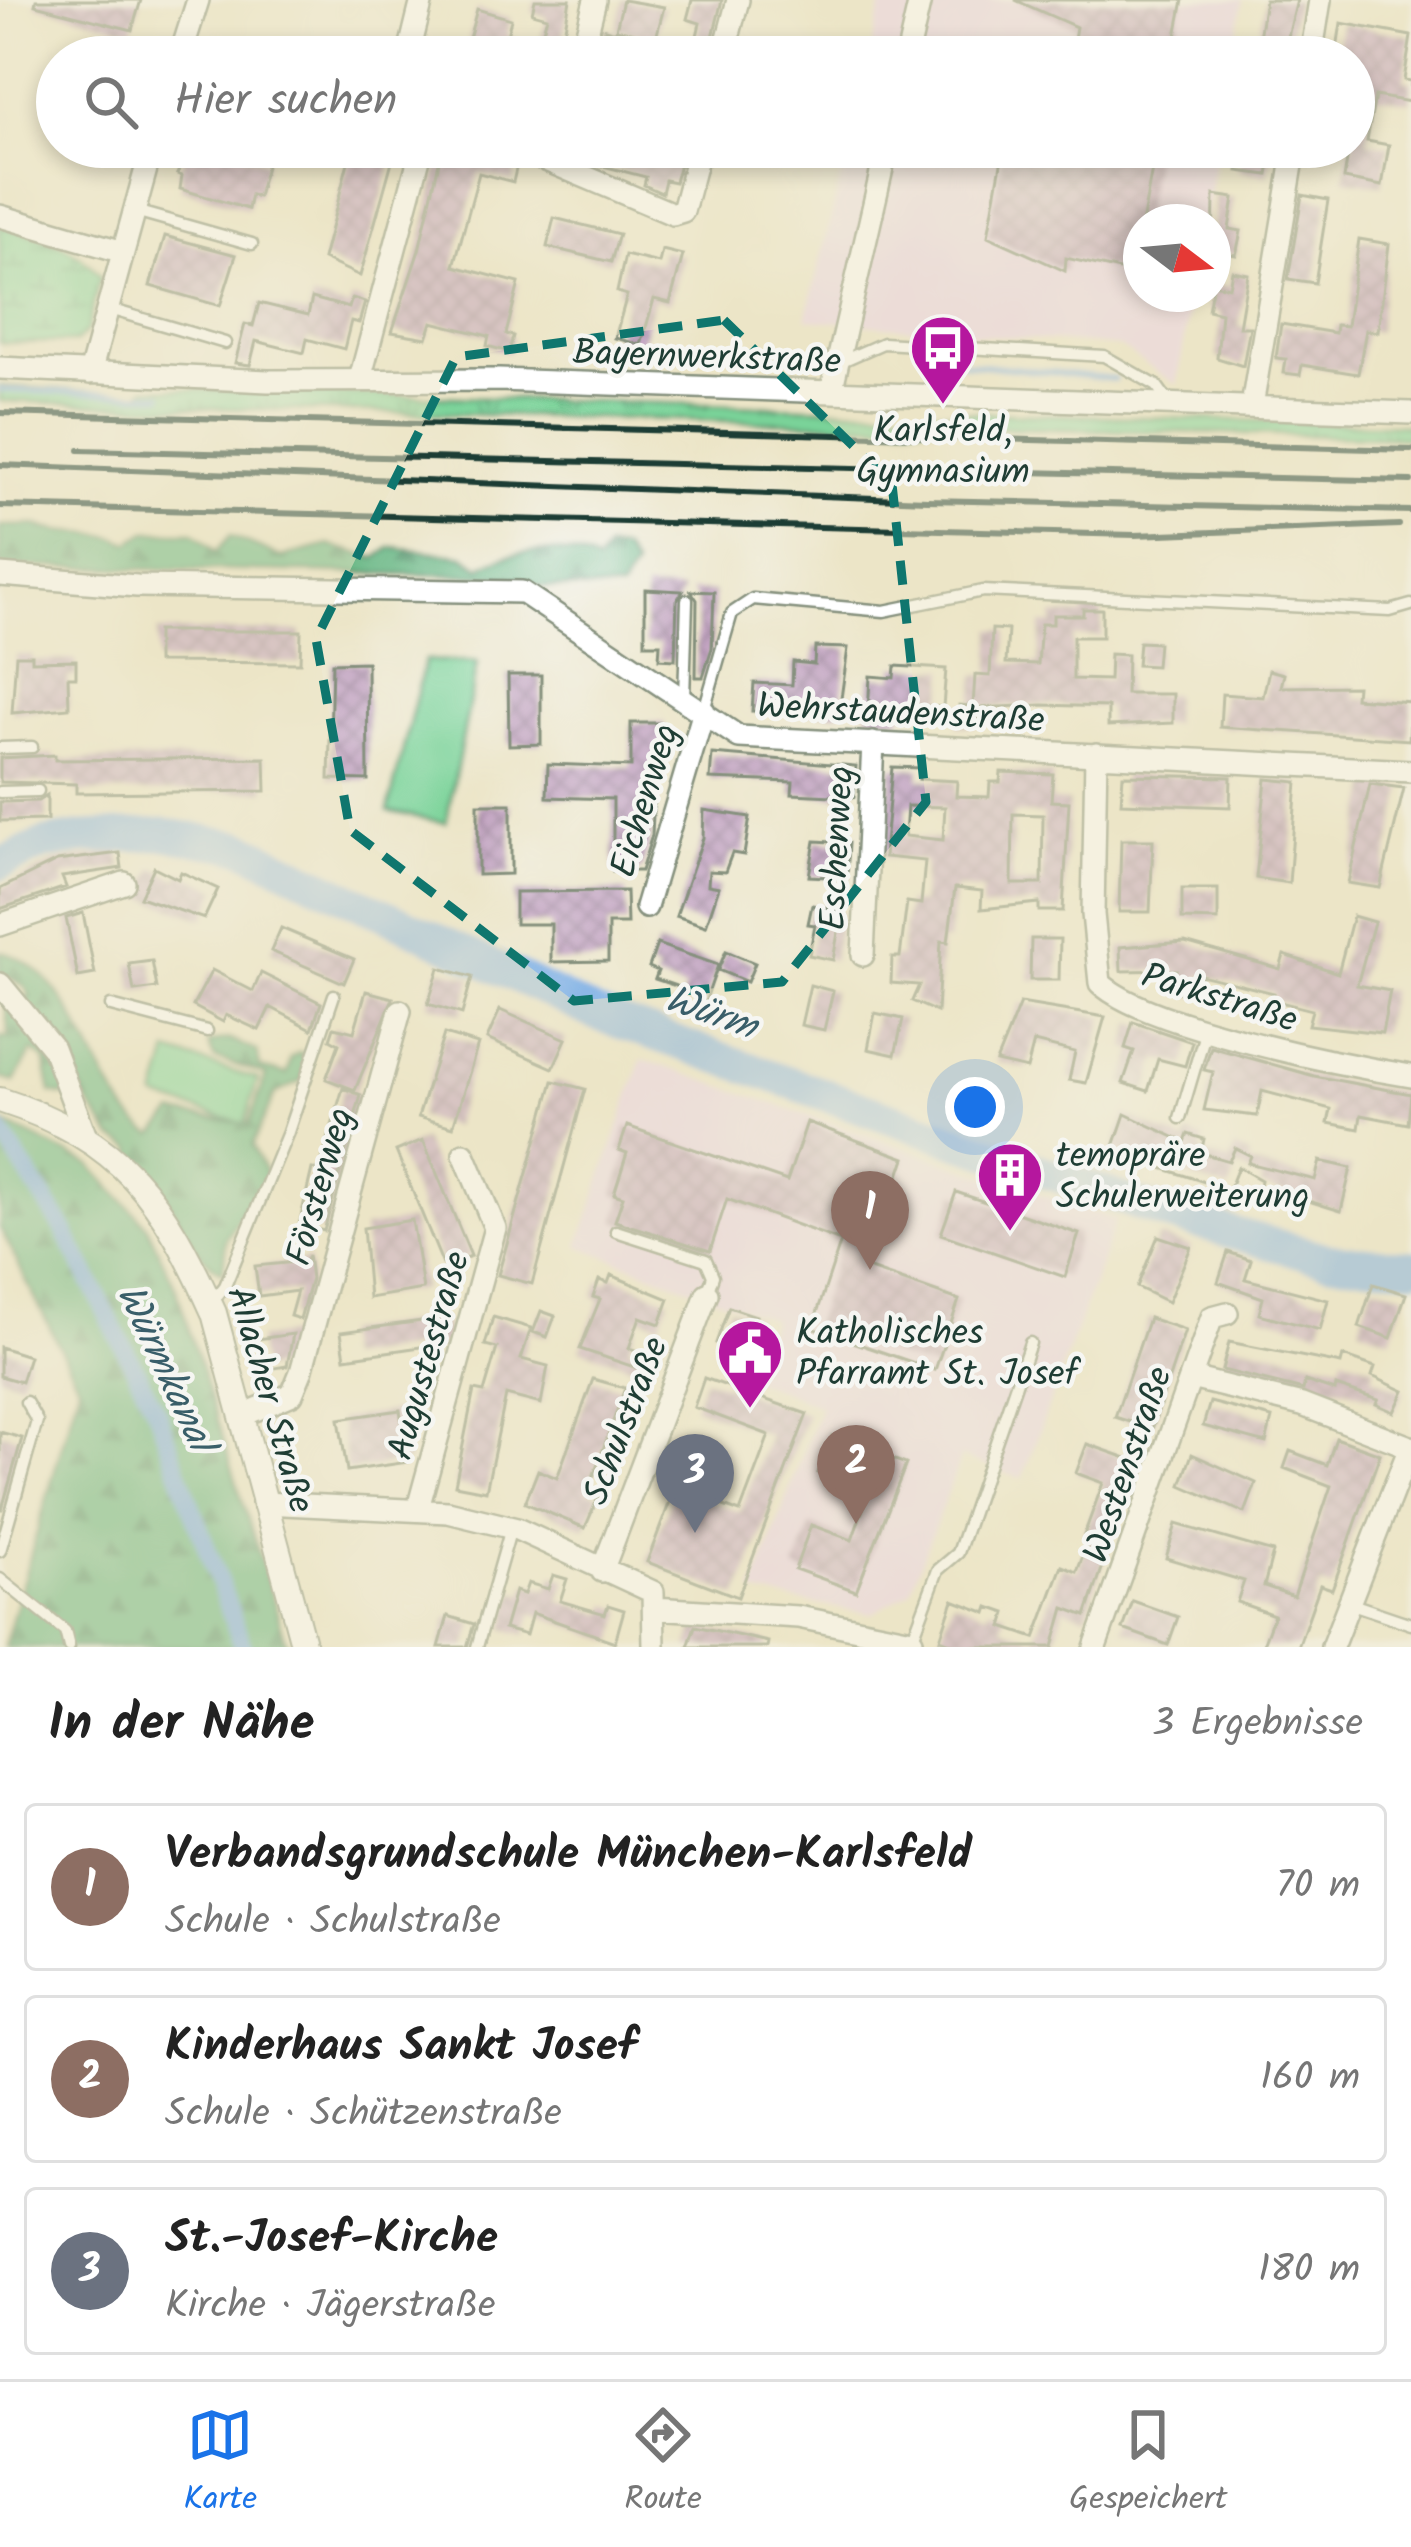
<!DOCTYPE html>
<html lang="de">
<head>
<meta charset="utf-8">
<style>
	:root { --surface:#fff; --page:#f2f2f2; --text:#222; --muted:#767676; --line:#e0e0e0; --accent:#1a73e8 }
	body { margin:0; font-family:Kalam,sans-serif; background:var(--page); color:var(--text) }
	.compass { position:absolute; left:1123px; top:204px; width:108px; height:108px; border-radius:50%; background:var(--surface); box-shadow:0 6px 18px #0003; rotate:106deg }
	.you { position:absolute; left:975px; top:1107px; width:42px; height:42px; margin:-30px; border:9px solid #fff; border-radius:50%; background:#1a73e8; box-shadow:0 0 0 18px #1a73e833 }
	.badge { display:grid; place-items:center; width:78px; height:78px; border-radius:50%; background:var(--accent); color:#fff; font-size:39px; font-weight:700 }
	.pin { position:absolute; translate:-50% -99px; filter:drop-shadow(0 3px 6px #0008) }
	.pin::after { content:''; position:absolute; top:63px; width:42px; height:36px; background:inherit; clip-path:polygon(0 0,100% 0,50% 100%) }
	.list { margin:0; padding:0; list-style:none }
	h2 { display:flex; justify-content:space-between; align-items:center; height:156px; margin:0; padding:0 48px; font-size:51px }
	h2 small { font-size:39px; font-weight:400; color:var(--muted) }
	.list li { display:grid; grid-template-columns:78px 1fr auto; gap:36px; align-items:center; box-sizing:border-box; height:168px; margin:0 24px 24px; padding:0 24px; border:3px solid var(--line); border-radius:12px }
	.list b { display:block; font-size:45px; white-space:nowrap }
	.list p { margin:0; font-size:39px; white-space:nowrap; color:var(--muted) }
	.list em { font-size:39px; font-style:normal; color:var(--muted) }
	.icon { flex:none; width:66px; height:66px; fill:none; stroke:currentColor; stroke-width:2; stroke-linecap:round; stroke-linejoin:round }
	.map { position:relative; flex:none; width:1411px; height:1647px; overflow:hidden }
	.search { position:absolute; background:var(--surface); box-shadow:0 6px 18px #0003; left:36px; right:36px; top:36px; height:132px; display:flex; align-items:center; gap:30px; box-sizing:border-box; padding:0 42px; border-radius:66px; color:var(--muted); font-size:45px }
	.sheet { height:732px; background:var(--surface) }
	nav { display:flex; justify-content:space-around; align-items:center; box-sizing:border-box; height:168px; border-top:3px solid var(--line); background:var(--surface); font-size:33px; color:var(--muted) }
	nav a { display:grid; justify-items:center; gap:6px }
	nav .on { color:var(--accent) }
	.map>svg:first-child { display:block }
</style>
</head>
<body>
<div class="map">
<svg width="1411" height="1647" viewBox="0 0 1411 1647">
	<defs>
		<pattern id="grass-tufts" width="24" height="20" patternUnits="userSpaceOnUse" patternTransform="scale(3)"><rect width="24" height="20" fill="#7ad399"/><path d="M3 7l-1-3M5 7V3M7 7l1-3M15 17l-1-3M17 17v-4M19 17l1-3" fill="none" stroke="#63ac7e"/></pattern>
		<pattern id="forest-firs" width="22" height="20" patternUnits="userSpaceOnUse" patternTransform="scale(3)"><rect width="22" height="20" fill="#63b581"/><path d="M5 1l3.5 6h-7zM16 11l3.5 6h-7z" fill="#51946a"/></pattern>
		<pattern id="wetland-marsh" width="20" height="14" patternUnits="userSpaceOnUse" patternTransform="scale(3)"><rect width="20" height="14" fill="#7ad399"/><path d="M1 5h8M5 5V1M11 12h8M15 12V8" fill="none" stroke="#63ac7e"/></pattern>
		<pattern id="building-cross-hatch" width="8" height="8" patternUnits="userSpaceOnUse" patternTransform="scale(3)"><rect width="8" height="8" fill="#be9cbd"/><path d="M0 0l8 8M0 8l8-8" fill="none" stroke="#9a809a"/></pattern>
	</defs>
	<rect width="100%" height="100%" fill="#f6f6f2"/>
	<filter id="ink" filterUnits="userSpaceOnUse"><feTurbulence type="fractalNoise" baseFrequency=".00833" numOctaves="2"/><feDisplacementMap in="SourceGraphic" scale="24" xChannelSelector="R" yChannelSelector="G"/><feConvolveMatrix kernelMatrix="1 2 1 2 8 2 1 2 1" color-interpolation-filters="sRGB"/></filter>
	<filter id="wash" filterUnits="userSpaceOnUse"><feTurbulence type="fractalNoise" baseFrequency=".004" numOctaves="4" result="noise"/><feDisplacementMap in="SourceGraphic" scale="48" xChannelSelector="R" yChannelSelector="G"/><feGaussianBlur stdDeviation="2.7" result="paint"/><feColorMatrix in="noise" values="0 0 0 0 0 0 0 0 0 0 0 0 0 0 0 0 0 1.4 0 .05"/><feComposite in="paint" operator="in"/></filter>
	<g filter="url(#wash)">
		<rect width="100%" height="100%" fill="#ece5c7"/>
		<path fill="#ead1ec" d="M883,0h360l-10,57h-364z
			M848,147h369l-12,75h-64v72h51l-15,91 -57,-38 -314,-28z
			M642,1059l474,161 -94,259 -61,-22 -51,134 -38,23 -120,-21 68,-187 -68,-27 20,-60 -193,-73z"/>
		<path fill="url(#grass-tufts)" stroke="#4c8866" stroke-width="3" d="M0,386l140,8 5,-6 1266,37v13l-1278,-32 -133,-5z"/>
		<path fill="url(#forest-firs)" stroke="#41795a" stroke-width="3" d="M37,525c31,13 64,3 92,18l17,-11h48l22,20 14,-16 51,21 48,-12 47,13 16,-11 72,9 17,12c26,-20 88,-22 116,-5l9,-14 17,1 11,18 -14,22 -75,-3 -51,-11 -494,-10v-40z
			M0,951c85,23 92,151 154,184l20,-22 75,11 17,-49 -52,-17 -6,-15 20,-4 29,12 3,17 27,6 4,-16 9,-6 7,7 -5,22 -27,13 -23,52 15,29 -41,64 -3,34c-40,-21 -45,-80 -85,-105l-6,-20 -19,-10 -35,-50 -14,8 -13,-3 -7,-34 -12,-8 -17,31 -15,-4v-41h9l-4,-35 26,-5 -7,-11 -24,-13z
			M0,1121l91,44 56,61 29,62 112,359h-284l75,-261 -79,-158z"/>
		<path fill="url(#wetland-marsh)" stroke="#4c8866" stroke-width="3" d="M0,226c40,11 74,16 100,51l-13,54 -11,11 -76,1z"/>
		<path fill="#7ad399" stroke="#4c8866" stroke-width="3" d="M425,660l52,3 -31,160 -58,-12z
			M169,1052l89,27 -13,45 -89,-26z"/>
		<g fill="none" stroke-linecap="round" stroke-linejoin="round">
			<path stroke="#76abe4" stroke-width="6" d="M964,363l150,16
				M0,390l162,5"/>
			<path stroke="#76abe4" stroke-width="18" d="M0,1130l63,98 94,184 86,235"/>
			<path stroke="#76abe4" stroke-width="33" d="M0,864l45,-20 37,-6 82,-4 78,13 353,167 573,201 158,44 85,7"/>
		</g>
		<g id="blocks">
			<path fill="url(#building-cross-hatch)" fill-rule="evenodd" d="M36,0h105l-9,30 -97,-25z
				M535,0h35l-9,50 5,7h-102l13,-48 34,10 -4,17 32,8 8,-27 -15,-4z
				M623,0l41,7 -8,31 -40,-9z
				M692,0h30l-13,53 -15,-4 6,-26 -13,-4z
				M1015,0h168l-11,57h-101l5,-30z
				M1265,0h32l-14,57h-27z
				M1341,23l70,13 -7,44 7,1 -1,21 -35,-6 -8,45 22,4 -7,41 -38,-7 5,-32h5v-90l-18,-2z
				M605,29l17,5 -4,18 -17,-5z
				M190,147h28l49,15 -9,35 -7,-2 -3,14 -68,-20 2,-13 -5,-2z
				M352,147h44l-36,129 -37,-17z
				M595,147h61l27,6 -8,29 -10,-2 -3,13 -18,-8 2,-8 -55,-14z
				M1004,147h152l-23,126 -67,-15 -1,13 -77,-35z
				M1242,147h31l-5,28 -30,-4z
				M442,149l75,16 -4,17 -34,-9 -25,93 65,17 -13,51 7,2 -4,16 -22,-6 2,-10 -57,-14 -5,16 -35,-6 27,-82z
				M1214,195l20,3 -5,31 12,2 -5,24 -23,-4z
				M1302,195l26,5 -13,83 -27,-4z
				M554,218l65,16 -8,28 -64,-15z
				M165,236l71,19 -16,51 -70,-20z
				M1359,239l30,5 -11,88 -12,-2 -8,44 -56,-9 -2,10 -16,-2 2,-14 -10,-1 5,-34 54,9 1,-8 11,1z
				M662,250l21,5 -13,48 -16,-4 -13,46 -26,-7 12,-43 -10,-3 8,-37 34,8z
				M1232,271l16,3 -9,53h11l-7,39 -26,-8 4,-45 -13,-3 5,-26 16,3z
				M312,298l37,10 3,-10 13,4 -6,21 -8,-2 -7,28 -37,-10 -3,14 -48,-12 -6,24 -15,-2 10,-39 8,2 6,-23 49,12z
				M645,589l38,2 -6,9 -2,60 -16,-1 1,-15h-15z
				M691,591l23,1 -2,56 -9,29h-7l1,-77z
				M1083,609h19v28h-29v42l36,1 1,-26 17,1 -1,39h47v29l-65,3v-19l-65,-2 -65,3 -1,19 -20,-1 2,-21 14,1 2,-31 15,1 2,-47 16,1 -2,33 32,1 3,-40h12v-9h30z
				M157,631h144l-1,32 -143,-1z
				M1139,642l19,1 -2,23 -19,-1z
				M815,647l33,1 -9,65 -87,-2 2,-28 38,2 1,-23 21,2z
				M16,655h16v6l44,-1v17h-8l1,31 -57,5z
				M367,662l1,118 -39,-1 3,-116z
				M895,666l51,3 -3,38 -41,-2 -1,14 -33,-3 2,-40 24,2z
				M1269,670l15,4 -3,13 75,-1 -1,12 56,4 -2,38 -189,-13 2,-33 41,3z
				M508,675h33v69l-32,1z
				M631,723h33l1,49h-10l-3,63 -11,36h-28v-72l-66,-2 1,-33 83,3z
				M712,754l144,12 -2,31 -62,-3 1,-12 -83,-3z
				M55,755v5l210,-2 1,33 -190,2v-9l-76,-2v-24z
				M892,767l28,1 -1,11 38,2 -1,15 33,1 1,-15h10l1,-10 52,2 -2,27 18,1 -6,109h-24v-8l-58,6 1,-18 -27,-3 -7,54 -7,-1 -4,71 -25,-11 7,-16 -28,-2 1,-26h8l7,-55 14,2 4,-43 -41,-4zM907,806l38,1 -2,33 -38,-4zM1013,814l30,1 -1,69h-30z
				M1123,775l108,2 -1,30 -109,-4z
				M1266,779l31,3 -8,101 -33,-5z
				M1370,784l34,4 -24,100 -32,-5z
				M47,795v25l-47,1v-19l38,-1z
				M478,804h33v70l-33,1z
				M704,810l46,7 -6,38 -12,-2 -7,19 -16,-1 -1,14 11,2 -13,39 -30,-10 27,-78z
				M1121,840h32l-3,72h-31z
				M815,841l34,2 -2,35 -38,-2z
				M120,853l2,15 -60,9 4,10 -66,22v-20l57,-28z
				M154,867l24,12 3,-7 37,17 -14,30 -64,-22z
				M1182,889h36v31l-36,-1z
				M626,891l1,33h-19v37l-57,1v-38h-36v-32z
				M812,905l30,6 -9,49 -24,-5 6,-30 -7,-1z
				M83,913l12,61 -17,3 -12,-59z
				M1353,916l21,6 -17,63 33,6 -8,42 -74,-8 4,-15 -40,-10 2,-7 -73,-18 -5,22 -25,-7 5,-20 -55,1 -1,-24 65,-5 95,27 4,-14 54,18z
				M281,928l73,31 -10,24 -73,-32z
				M1031,939h29l-1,41h-29z
				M657,944l61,21 -15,43 -22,-8 4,-11 -30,-10 3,-8 -9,-4z
				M726,951l29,12 -8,19 -29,-12z
				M152,961l5,27 -23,3 -5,-27z
				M439,968l33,9 -10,37 -34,-10z
				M212,970l41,21 8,-18 60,30 -9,26 -42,-22 -11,23 -33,-15 -3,7 -30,-16z
				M810,985l23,6 -9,39 -23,-5z
				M366,991l27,7 -38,92 -29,-11 13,-35 -9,-5 4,-12 20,5z
				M1020,1003l85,14 -19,66 -17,-3 6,-28 -41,-10 -7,27 -31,-7z
				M500,1010l66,29 -13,29 -66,-29z
				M875,1013l28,6 -8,36 -27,-6z
				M1133,1022l59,20 -7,24 -27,-7 -10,32 -25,-8 11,-32 -9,-3z
				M444,1034l34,10 -25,83 -35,-10z
				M1211,1047l103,29 97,18 -3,30 -47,-9 -2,14 -31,-6 3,-14 -69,-18 -5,25 -53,-6 9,-38 -9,-2z
				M553,1081l32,8 -53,195 -34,-9z
				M343,1088l18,7 -37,136 -25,-6 13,-56 7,1z
				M1125,1114l60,28 3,-8 16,5 -3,14 28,8 6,-13 16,8 -3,7 67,17 5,-19 31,7 -10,43 -81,-25 1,-6 -23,-13 -9,23 -117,-38z
				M807,1122l98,36 -38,110 92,32 -24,70 -123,-42 29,-87 -114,-42 -17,52 -95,-30 8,-24 -9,-3 13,-41 -8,-3 8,-24 160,55z
				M423,1140l48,116 -27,11 -48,-116z
				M956,1192l123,42 -14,43 -124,-43z
				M412,1220l11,69 -54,9 -6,-70z
				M1158,1236l33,11 -23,55 -31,-15z
				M1228,1252l23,8 -6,19 83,21 -8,30 -61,-16 4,-16 -45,-16z
				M308,1255l3,24 -11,40 -10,-3 7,-25 -38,5 -4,-30 51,-5z
				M611,1275l58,24 -9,25 -20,-7 -11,31 20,7 -6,15 -63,-21 20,-50 -7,-2 6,-17 9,3z
				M1373,1284l33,10 -15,44 -32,-11z
				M729,1307l27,9 -13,36 -27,-9z
				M541,1311l14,5 -8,21 -14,-5z
				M493,1317l38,11 -10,31 27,7 -7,38 -35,-9 -20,96 -31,-6 19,-95 10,2 13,-44 -12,-3z
				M444,1318l4,25 -103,15 -4,-26z
				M1149,1318l36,12 -33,99 -37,-12z
				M293,1334l-6,32 -25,4 -5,-31z
				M1229,1342l112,22 2,-8 32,11 -3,9 32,15 -10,21 -18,-8 2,-4 -42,-14 -1,5 -30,-10 -2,9 -81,-20z
				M0,1347l29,9 -8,26 -21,-6z
				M704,1378l103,36 -69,183 -91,-35 28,-74 65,24 29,-77 -75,-28z
				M593,1379l32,9 -37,103 11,4 -14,33 -60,-25 13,-33 19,8z
				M1210,1402l62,16 -6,25 -63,-17z
				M400,1410l8,52 -61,9 -8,-52z
				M0,1432l22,6 -20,71h-2z
				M832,1436l74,28 -50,127 -61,-22 16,-44 41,15 17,-47 -51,-20z
				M1336,1438l44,16 -36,102 -12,33 -12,-4 -22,62h-36l12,-32 -37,-13 7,-21 -78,-23 10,-34 97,28 -9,34 30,10 37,-110 -47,-18 6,-17 37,14z
				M1087,1444l51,18 -52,154 -22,-8 -11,39h-93l-20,-8 13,-39 34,13 2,-6 17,6 -4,14 33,11 27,-72 15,6 13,-35 -6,-2 19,-52 -27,-10z
				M1192,1454l64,29 -11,30 -64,-28z
				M553,1575l14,4 -7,22 45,13 3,-9 16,5 -9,32 -83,-29 -6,22 -22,-6 11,-38 9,3 4,-11 20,6z
				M1133,1601l45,16 -10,28 -45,-16z
				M448,1616l26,8 -7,23h-28z
				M695,1626l73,16 -1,5h-79z"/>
		</g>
	</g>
	<g filter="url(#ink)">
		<use href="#blocks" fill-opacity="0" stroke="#86917e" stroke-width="3"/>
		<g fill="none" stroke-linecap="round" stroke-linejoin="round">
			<g stroke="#86917e" stroke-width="15">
				<path id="service" d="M345,45l18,12
					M135,211l117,33
					M109,309l116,34
					M840,362l43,-19 221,13 53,30 13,18
					M684,698l3,-98
					M704,710l28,-97 21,-14 131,12 99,-20 407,20 21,-6
					M0,748l32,-1
					M0,792l38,-1
					M111,1006l96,25
					M1180,1118l26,-88
					M616,1231l90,29 7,16 -6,18
					M212,1302l13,-16 63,-154 46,-137
					M0,1551l37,-130 -11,-19
					M0,1579l65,52 4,16
					M1352,1604l59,20
					M912,1640l26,-70 20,-17 72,-210
					M477,1647l34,-119"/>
			</g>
			<g stroke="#86917e" stroke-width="26">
				<path id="minor" d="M180,57l18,-57
					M408,57l14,-57
					M581,57l14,-57
					M723,57l15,-57
					M907,57l13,-57
					M1311,57l9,-57
					M515,147l158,67 10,-3 17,-64
					M0,216l120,35
					M0,368l268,13 231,-1 912,33
					M90,373l62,-226
					M360,379l62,-232
					M831,392l56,-245
					M938,396l3,-50
					M1252,406l43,-259
					M0,575l137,11 385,6 217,145 672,34
					M1096,754l-3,160 7,69c45,43 244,82 311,93
					M646,907l58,-196
					M0,925l124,-42
					M863,955l10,-212
					M0,984l53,64 33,89
					M1191,1378l111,27 108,42 -78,200
					M241,1416l51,-22 9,-22 99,-361
					M263,1503l185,9 69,17 136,63 1,55
					M418,1508l77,-280 -31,-74
					M602,1571l105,-277
					M654,1608l144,9 114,23 -3,7
					M1095,1647l117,-330 15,-4"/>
			</g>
			<g stroke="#86917e" stroke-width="28">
				<path id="tertiary" d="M0,1100c124,40 163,100 214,213l90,334"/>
			</g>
			<use href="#service" stroke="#fff" stroke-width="10"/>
			<use href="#minor" stroke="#fff" stroke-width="21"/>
			<use href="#tertiary" stroke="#fff" stroke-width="24"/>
			<path stroke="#1f3d34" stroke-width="6" d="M0,413l1411,37
				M79,450l1332,31
				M0,465l927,35 484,11
				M0,506l1135,29 264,-10"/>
		</g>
	</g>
	<path d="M0 0H1411V1647H0ZM724,320l168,164 34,318 -144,180 -208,19 -224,-171 -34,-191 140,-282z" fill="#ece5c7" fill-opacity=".55" fill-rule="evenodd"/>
	<path fill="none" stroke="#0f766e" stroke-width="9" stroke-dasharray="24 15" stroke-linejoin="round" d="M724,320l168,164 34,318 -144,180 -208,19 -224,-171 -34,-191 140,-282z"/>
	<defs>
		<g id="bus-pin" transform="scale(3.45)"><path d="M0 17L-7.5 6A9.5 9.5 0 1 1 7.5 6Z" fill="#b5179e" stroke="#f6f6f2"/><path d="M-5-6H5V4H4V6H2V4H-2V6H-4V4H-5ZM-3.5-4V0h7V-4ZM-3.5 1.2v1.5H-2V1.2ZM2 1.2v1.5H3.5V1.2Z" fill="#fff"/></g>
		<g id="building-pin" transform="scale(3.45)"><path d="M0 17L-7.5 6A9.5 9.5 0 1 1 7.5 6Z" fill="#b5179e" stroke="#f6f6f2"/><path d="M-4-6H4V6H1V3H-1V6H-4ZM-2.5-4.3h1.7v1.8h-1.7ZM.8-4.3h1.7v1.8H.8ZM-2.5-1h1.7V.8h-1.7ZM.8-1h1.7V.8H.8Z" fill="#fff"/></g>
		<g id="civic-pin" transform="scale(3.45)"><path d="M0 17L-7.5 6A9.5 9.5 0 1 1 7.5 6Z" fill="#b5179e" stroke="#f6f6f2"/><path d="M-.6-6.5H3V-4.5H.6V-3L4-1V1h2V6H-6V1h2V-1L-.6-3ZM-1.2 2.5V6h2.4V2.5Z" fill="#fff"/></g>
	</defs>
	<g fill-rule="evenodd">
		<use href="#bus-pin" x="943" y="348"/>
		<use href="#building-pin" x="1010" y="1175"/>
		<use href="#civic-pin" x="750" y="1352"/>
	</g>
	<g text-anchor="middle" stroke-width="9" stroke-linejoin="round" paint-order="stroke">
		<g font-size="36" fill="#1f3d34" stroke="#f6f6f2">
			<text transform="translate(707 355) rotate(2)" y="13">Bayernwerkstraße</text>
			<text transform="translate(901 711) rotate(3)" y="13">Wehrstaudenstraße</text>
			<text transform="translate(643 800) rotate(-73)" y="13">Eichenweg</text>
			<text transform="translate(835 848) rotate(-87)" y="13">Eschenweg</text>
			<text transform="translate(1220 996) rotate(17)" y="13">Parkstraße</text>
			<text transform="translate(318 1186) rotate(-74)" y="13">Försterweg</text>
			<text transform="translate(427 1355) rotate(-74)" y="13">Augustestraße</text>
			<text transform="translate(272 1399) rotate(74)" y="13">Allacher Straße</text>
			<text transform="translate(624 1420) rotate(-69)" y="13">Schulstraße</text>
			<text transform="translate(1126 1464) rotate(-71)" y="13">Westenstraße</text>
		</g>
		<g font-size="36" fill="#1f3d34" stroke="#f6f6f2" text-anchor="start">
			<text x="943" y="442" text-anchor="middle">Karlsfeld,<tspan x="943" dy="41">Gymnasium</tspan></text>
			<text x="1056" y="1167">temopräre<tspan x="1056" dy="41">Schulerweiterung</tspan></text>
			<text x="796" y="1344">Katholisches<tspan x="796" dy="41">Pfarramt St. Josef</tspan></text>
		</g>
		<g font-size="39" font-style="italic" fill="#395e69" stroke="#f6f6f2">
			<text transform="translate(712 1011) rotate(19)" y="14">Würm</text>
			<text transform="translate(167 1367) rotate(65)" y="14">Würmkanal</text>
		</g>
	</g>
</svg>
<svg class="compass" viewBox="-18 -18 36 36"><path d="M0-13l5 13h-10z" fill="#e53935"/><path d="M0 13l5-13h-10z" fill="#767676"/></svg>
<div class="you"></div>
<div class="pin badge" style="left:870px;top:1270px;background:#8d6e63">1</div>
<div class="pin badge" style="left:856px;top:1524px;background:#8d6e63">2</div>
<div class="pin badge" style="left:695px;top:1533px;background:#6b7280">3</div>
<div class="search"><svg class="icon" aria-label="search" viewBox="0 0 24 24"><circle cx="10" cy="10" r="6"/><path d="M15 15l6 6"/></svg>Hier suchen</div>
</div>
<section class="sheet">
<h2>In der Nähe<small>3 Ergebnisse</small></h2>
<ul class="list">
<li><span class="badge" style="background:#8d6e63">1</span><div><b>Verbandsgrundschule München-Karlsfeld</b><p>Schule · Schulstraße</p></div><em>70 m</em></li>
<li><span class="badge" style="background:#8d6e63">2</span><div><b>Kinderhaus Sankt Josef</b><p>Schule · Schützenstraße</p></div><em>160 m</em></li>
<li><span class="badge" style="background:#6b7280">3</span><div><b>St.-Josef-Kirche</b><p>Kirche · Jägerstraße</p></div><em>180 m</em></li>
</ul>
</section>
<nav>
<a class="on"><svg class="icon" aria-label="map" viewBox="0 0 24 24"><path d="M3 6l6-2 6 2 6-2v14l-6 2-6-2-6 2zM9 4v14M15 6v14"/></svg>Karte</a>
<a><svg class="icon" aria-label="directions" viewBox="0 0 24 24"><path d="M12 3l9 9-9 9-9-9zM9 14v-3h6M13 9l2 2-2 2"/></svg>Route</a>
<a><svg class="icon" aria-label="saved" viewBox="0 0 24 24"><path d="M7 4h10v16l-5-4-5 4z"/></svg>Gespeichert</a>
</nav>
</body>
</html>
